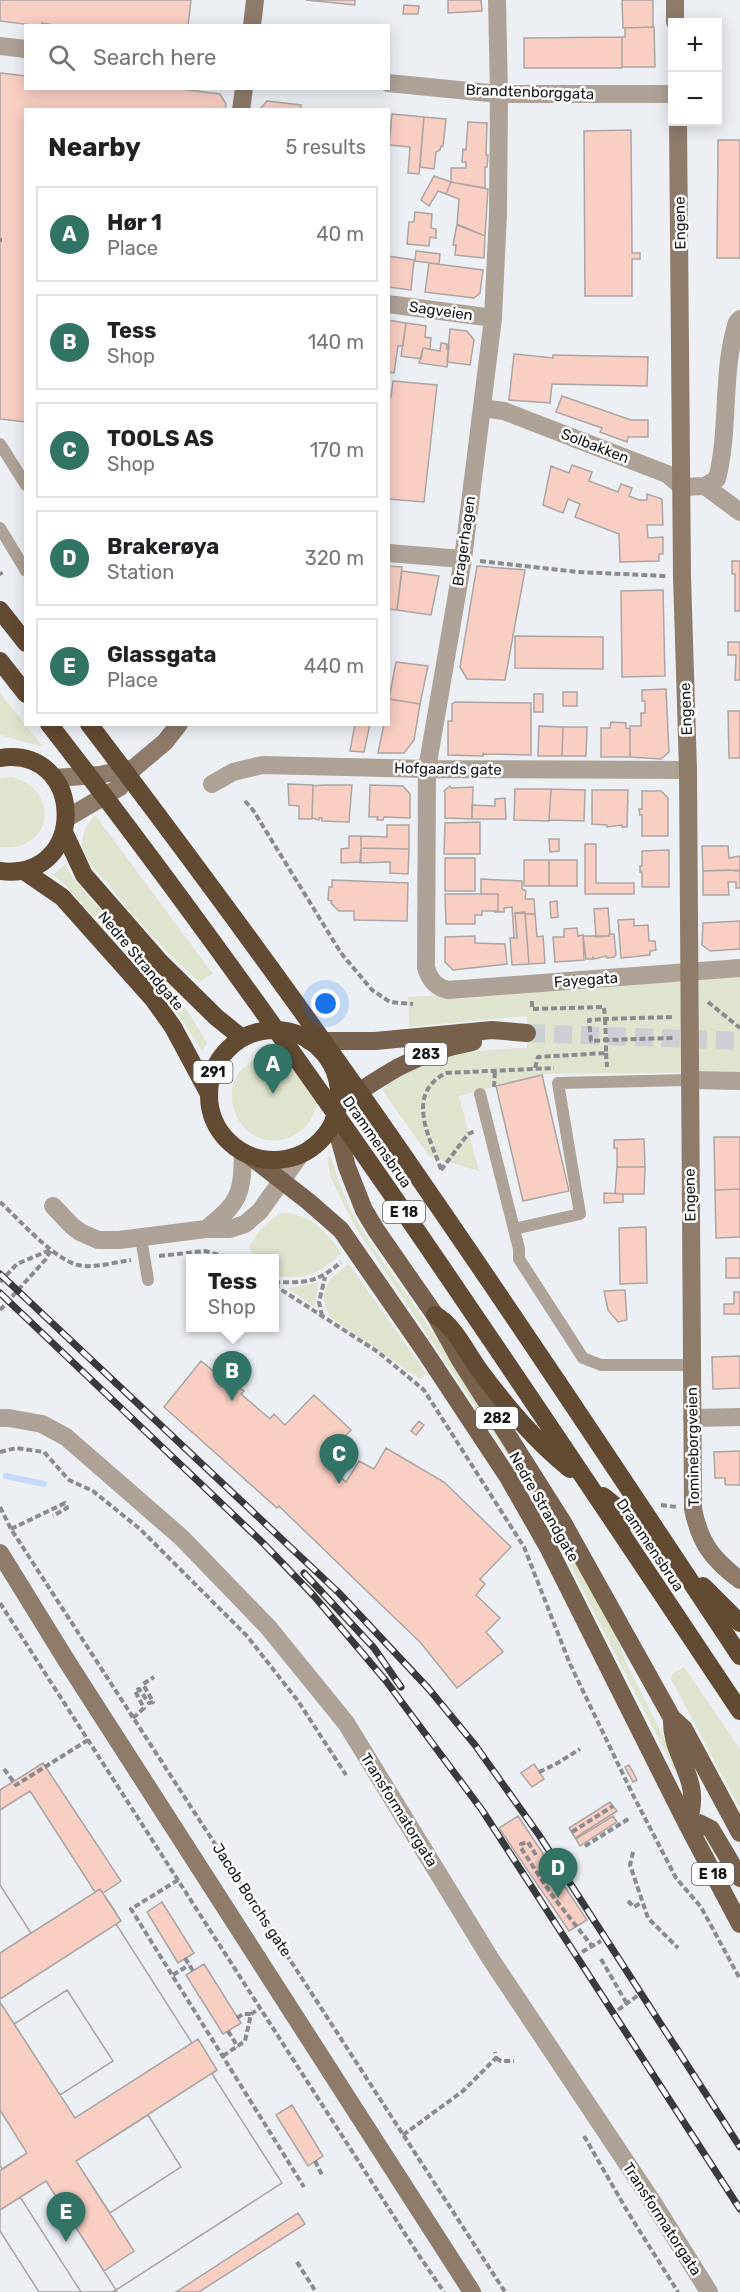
<!DOCTYPE html>
<html lang="en">
<head>
<meta charset="utf-8">
<style>
	:root { --surface:#fff; --page:#f6f6f6; --text:#202124; --muted:#757577; --line:#e0e0e0; --accent:#317364 }
	body { margin:0; font-family:Rubik,sans-serif; background:var(--page); color:var(--text) }
	.controls { position:absolute; right:18px; top:18px; display:grid; overflow:hidden; border-radius:0px; box-shadow:0 3px 15px #0003 }
	.controls button { width:54px; height:54px; display:grid; place-items:center; padding:0; border:0; border-bottom:2px solid var(--line); background:var(--surface); color:var(--text); font:30px sans-serif }
	.you { position:absolute; left:326px; top:1004px; width:21px; height:21px; margin:-15px; border:4px solid #fff; border-radius:50%; background:#1a73e8; box-shadow:0 0 0 9px #1a73e833 }
	.badge { display:grid; place-items:center; width:39px; height:39px; border-radius:50%; background:var(--accent); color:#fff; font-size:20px; font-weight:700 }
	.pin { position:absolute; translate:-50% -50px; filter:drop-shadow(0 2px 3px #0008) }
	.pin::after { content:''; position:absolute; top:32px; width:21px; height:18px; background:inherit; clip-path:polygon(0 0,100% 0,50% 100%) }
	.popup { position:absolute; left:186px; top:1254px; width:93px; height:78px; box-sizing:border-box; display:grid; place-content:center; border-radius:0px; background:var(--surface); filter:drop-shadow(0 2px 4px #0005); font-size:20px; white-space:nowrap; color:var(--muted) }
	.popup b { font-size:22px; color:var(--text) }
	.popup::after { content:''; position:absolute; left:50%; top:100%; margin-left:-12px; border:12px solid transparent; border-top-color:var(--surface) }
	.list { margin:0; padding:0; list-style:none }
	h2 { display:flex; justify-content:space-between; align-items:center; height:78px; margin:0; padding:0 24px; font-size:26px }
	h2 small { font-size:20px; font-weight:400; color:var(--muted) }
	.list li { display:grid; grid-template-columns:39px 1fr auto; gap:18px; align-items:center; box-sizing:border-box; height:96px; margin:0 12px 12px; padding:0 12px; border:2px solid var(--line); border-radius:0px }
	.list b { display:block; font-size:22px; white-space:nowrap }
	.list p { margin:0; font-size:20px; white-space:nowrap; color:var(--muted) }
	.list em { font-size:20px; font-style:normal; color:var(--muted) }
	.icon { flex:none; width:33px; height:33px; fill:none; stroke:currentColor; stroke-width:2; stroke-linecap:round; stroke-linejoin:round }
	.map { position:relative; flex:none; width:740px; height:2292px; overflow:hidden }
	.search { position:absolute; background:var(--surface); box-shadow:0 3px 15px #0003; left:24px; top:24px; width:366px; height:66px; display:flex; align-items:center; gap:15px; box-sizing:border-box; padding:0 21px; border-radius:0px; color:var(--muted); font-size:22px }
	.panel { position:absolute; background:var(--surface); box-shadow:0 3px 15px #0003; left:24px; top:108px; width:366px; height:618px; border-radius:0px }
	.map>svg:first-child { display:block }
</style>
</head>
<body>
<div class="map">
<svg width="740" height="2292" viewBox="0 0 740 2292">
	<rect width="100%" height="100%" fill="#ecf0f5"/>
	<path fill="#dee4cd" d="M0,693l43,54 -43,-12z
		M12,777c52,14 38,77 -12,70v-69z
		M95,815l118,159 -14,8c-33,-30 -64,-63 -92,-99 -9,-10 -20,-21 -24,-34 -3,-14 4,-24 12,-34z
		M65,864l8,14 116,135 18,30 -5,8 -31,-47 -105,-118 -13,-11z
		M740,975v97l-198,2 -83,22 20,75 -50,-15 -47,-66c41,-35 93,-41 145,-42v-32l-118,11 -1,-30 263,-15z
		M273,1053l15,2 30,45c-4,18 -12,31 -30,38 -53,19 -87,-70 -15,-85z
		M331,1156l8,26 12,29 23,38 45,63 87,132 104,175 18,48 51,100 3,18 -115,-226 -56,-99 -157,-235 -23,-47 -4,-21z
		M282,1213c28,-1 44,19 60,40 -22,20 -38,28 -68,23v-18h-19l-6,-11c9,-16 17,-26 33,-34z
		M349,1264l77,109 -6,6 -90,-62c-13,-26 -4,-38 19,-53z
		M318,1283l-3,24 -28,-19z
		M684,1667l56,82v60l-69,-130 1,-5z"/>
	<g fill="none" stroke-linecap="round" stroke-linejoin="round">
		<path stroke="#c6d9fb" stroke-width="6" d="M6,1476l38,8"/>
	</g>
	<path fill="#f9cec3" stroke="#aba5a3" stroke-width="1.5" fill-rule="evenodd" d="M0,0h191l-3,26h-127l-19,-3 -2,3 -40,-5z
		M306,0h49v5z
		M448,0h33l1,11 -34,2z
		M622,0h31v27l-30,1z
		M404,5l15,1 -1,8h-15z
		M654,27l1,40h-33v-30h3v-9z
		M622,37v31h-98v-30z
		M0,73l26,3v12h146l48,6 6,10 -1,6h-199v312l-26,-3z
		M267,101l34,4v5h-42z
		M392,114l32,3 -5,57 -11,-1 2,-26 -21,-2z
		M424,117l22,2 -3,27h-2l-1,4 -4,2 -2,17 -14,-2z
		M468,122l19,1 -1,32h2l-1,12h-2v21l-34,-6v-14h15v-6h-4l1,-13 3,1z
		M631,130l1,123h8v6h-8v37h-47l-1,-165z
		M718,140h22v118h-23z
		M434,176l17,6 -5,12 -8,-3 -9,15 -8,-6z
		M451,182l37,7 -3,47 -28,-11 2,-26 -13,-5z
		M415,212l17,2 -1,14 5,1v9l-6,-1 -1,9 -22,-2 2,-22h5z
		M457,224l28,12 -1,22 -29,-3 1,-10h-3z
		M416,251l24,3 -1,10 -24,-3z
		M388,256l26,4 -3,30 -23,-3z
		M429,263l54,7 -3,23 -6,5 -49,-6z
		M388,320l18,3 -3,23h-5l-4,27 -6,-1z
		M406,323l20,3 -1,11 6,1 -1,11 -7,-1 -2,11 -20,-3z
		M450,329l17,2 7,9 -4,25 -23,-3z
		M441,343l6,1v5l2,-2 -2,20 -28,-4 4,-15 17,3z
		M514,354l39,4v-3l95,2 -1,29 -95,-2 -2,19 -41,-3z
		M393,381l44,4 -13,117 -36,-3v-102h3z
		M562,396l69,24h17v17h-20l-1,5 -27,-10 2,-4 -46,-16z
		M572,465l20,7 -3,9 29,11 3,-8 11,4 -3,8 10,4h8v-6l15,5 1,26h-16l1,13 15,-1v17h-4v7l-39,1 -1,-28 -44,-17 5,-13 -12,-5 -5,14 -20,-8 8,-39 18,7z
		M732,561h8v50h-5v-37h-3z
		M388,566l14,1 -5,43 -9,-1z
		M477,566l48,4 -20,110 -38,-1 -7,-12z
		M402,571l37,5 -8,39 -34,-5z
		M663,590l2,86 -43,1 -1,-86z
		M515,636l88,1v32l-88,-1z
		M728,642h12v38h-5l1,-25h-8z
		M396,662l32,4 -8,38 -31,-5z
		M666,689l3,63 -8,7 -31,-2v-31h11v-13h4v-12h-3v-11z
		M563,692h14v14h-14z
		M534,694h9v18h-9z
		M389,699l31,5 -6,36 -10,13h-26l6,-29h4z
		M455,702l76,1v52l-48,-1v-2v4l-35,-1v-34h4v-17z
		M728,711h12v47h-11z
		M611,722l15,1v5l4,1v28h-29v-29h9z
		M355,724h15l-6,28 -14,-1z
		M539,726l24,1 -1,29h-24z
		M563,727h24l-1,29h-24z
		M288,784l25,1 -1,34h-13v-13l-10,-1z
		M323,785h29l-3,37 -27,-1v-3h-3v2l-7,-2 1,-32z
		M370,785l33,1 7,8v24l-26,-1 -1,3h-6l1,-3h-9z
		M450,786l1,2 22,-1 -1,32 -27,-1v-25l-1,-2z
		M515,789h36l-2,32 -35,-1z
		M551,789l34,1 -1,31 -35,-1z
		M592,790h36l-1,37h-5v-2l-15,2v-2l-15,-1z
		M642,791h19l7,7v38h-26v-21h-2l-1,-6h3z
		M505,798l1,21h-34v-14l23,1v-7z
		M480,822v32h-36l1,-31z
		M387,825h22v24l-48,-1v-12l26,1z
		M349,836h12v26l-20,1v-14l8,-1z
		M549,839h10v12l-9,1z
		M585,844h11v39h38v11h-49z
		M702,846h26l1,12 11,-2v14l-37,1z
		M361,848l48,1 -1,25 -18,-1v-11l-30,1z
		M669,850v37h-27v-15h-2v-6h2v-15z
		M445,858h30v33h-30z
		M524,860h25v26h-25z
		M549,860h28v26h-28z
		M728,870l12,1v17h-4v-6h-8l1,13h-26v-24z
		M481,879l41,2v8l4,2 -1,8h9l1,15 -20,-1 2,25h-3l-2,-31 -8,1v4h-10l4,-1v-17h-17z
		M332,880l76,3 -1,38 -53,-1v-9h-15l-8,-8 1,-2 -4,-1 1,-13h3z
		M445,894h53v17h-16v4h-7v9h-29z
		M557,901l1,16 -7,1 -1,-16z
		M608,908l2,26 -1,2 -13,1 -2,-28z
		M525,912l4,52 -17,1 -2,-27h7l-2,-25z
		M525,914h10l2,23 6,-1 2,27 -16,1z
		M634,919v7l14,-1 1,16h6l1,9 -6,1v4l-29,3 -3,-38z
		M740,921v28l-30,2 -8,-6 1,-22z
		M577,928l1,8 5,-1 1,25 -29,2 -2,-25h11v-8z
		M609,934h5l2,21 -2,2 -7,1 -1,-2 -11,3 -2,-2v2h-7l-3,-23h26z
		M475,936v7l30,1 2,20 -54,6 -8,-8v-25z
		M542,1075l27,116 -46,10 -27,-115z
		M714,1137h26v52l-25,1z
		M644,1139l1,28h-28v-19h-3v-8z
		M617,1167h28l-1,27h-29z
		M740,1189v48l-24,1 -1,-48z
		M604,1193l19,1v8l-19,1z
		M646,1227l1,56 -27,1 -1,-56z
		M726,1258h14v20h-14z
		M625,1290l2,30 -9,2 -10,-12 -4,-19z
		M734,1292h6v22h-16v-10h10z
		M740,1356v32l-27,1 -1,-32z
		M201,1361l32,26 2,-3 5,4 4,3 -3,3 29,25 4,-5 11,11 29,-30 37,35 -29,30 24,22 13,-21 15,8 12,-21 58,34 67,65 -31,32 5,5 -9,11 24,23 -14,14 17,20 -46,36 -37,-46 -48,-46 -93,-90 -2,2 -113,-101z
		M419,1421l5,4 -8,10 -5,-4z
		M740,1451v34h-13l-2,-1v-6h-10l-1,-26z
		M43,1763l78,118 -18,12 -3,-4 -5,3 -65,-101 -30,19v-20z
		M534,1764l10,15 -12,8 -11,-14z
		M629,1765l8,15 -4,2 -8,-15z
		M30,1791l65,101 5,-3 11,16 10,16 -5,3 76,119 6,-4 19,31 -5,4 70,109 -166,107 -70,-109 -26,16 61,95h-42l-39,-61v-60l27,-18 -27,-43v-157l31,-20 -31,-48v-75zM67,1990l46,71 -53,34 -46,-71zM148,2115l33,52 -71,46 -34,-52z
		M30,1791l65,101 5,-3 11,16 10,16 -5,3 76,119 6,-4 19,31 -5,4 70,109 -166,107 1,2h-78l-39,-61v-60l2,-2 -2,-4v-212l31,-20 -31,-48v-75zM67,1990l46,71 -53,34 -46,-71zM148,2115l33,52 -71,46 -34,-52z
		M610,1802l7,9 -42,27 -6,-10z
		M518,1816l69,104 -18,11 -70,-103z
		M613,1816l4,6 -37,24 -4,-7z
		M100,1889l21,32 -121,78v-46z
		M162,1902l32,51 -16,10 -31,-51z
		M204,1964l37,59 -18,11 -37,-59z
		M0,2002l75,116 123,-79 19,31 -141,91 58,90 -30,20 -58,-90 -46,29v-39l27,-18 -27,-43z
		M292,2105l31,51 -15,10 -32,-51z
		M0,2110l27,43 -25,16 -2,-4z
		M46,2181l70,109 -4,2h-31l-61,-95z
		M298,2213l7,11 -106,68h-23z"/>
	<g fill="none" stroke-linecap="round" stroke-linejoin="round">
		<path stroke="#cccfd4" stroke-width="18" stroke-dasharray="18 9" stroke-linecap="butt" d="M527,1033l213,8"/>
		<path stroke="#898b8f" stroke-width="4" stroke-dasharray="6 3" stroke-linecap="butt" d="M0,240h2
			M480,561l98,11 88,4
			M0,572l2,3
			M245,801l8,9 88,143 31,37 18,12 23,2
			M532,1001v8l72,-2 1,12 68,-2
			M708,1002l32,26
			M605,1019l1,21 -15,1 -2,-21z
			M606,1053l1,14
			M535,1068l3,-11 68,-4v-13l67,-2
			M494,1087l1,-17
			M441,1169c-12,-33 -36,-75 5,-96l108,-5
			M441,1170l27,-36 7,-3
			M0,1202c20,18 58,63 84,64 15,1 32,-4 47,-6
			M159,1256l46,-5 25,7
			M0,1282l17,-18 33,-14
			M274,1282c31,1 43,1 67,-20
			M274,1285l104,67 46,38 100,157 46,117 63,131 43,83 25,29 39,72
			M0,1310l46,-51 5,-9
			M322,1316l-3,-14 6,-25
			M0,1452l16,-4 28,4 25,28 24,11 47,38 107,107 51,65 48,74
			M661,1505l16,2
			M0,1507l11,22 494,763
			M11,1529l54,-26 2,5 -14,8
			M0,1603l418,651 26,38
			M133,1718l11,-10 -9,-17 4,-2 10,14 4,-1 -10,-18 11,-7
			M4,1769l12,16 72,-45
			M539,1772l17,-8 24,-15
			M572,1832l41,-26
			M585,1846l45,-28
			M633,1852l-3,13 18,53 30,30
			M536,1855l-8,-13 -7,2v4l30,46 41,52
			M178,1880l-47,29 173,278
			M628,1901l6,6 8,-5
			M582,1952l19,-11
			M185,1958l8,13
			M601,1959l26,45
			M173,1975l16,-10
			M618,2010l19,-14
			M237,2018l6,-4h8
			M228,2031l10,16
			M223,2056l22,-15 6,-27 9,-6
			M496,2058l5,3h13
			M403,2135l60,-44 33,-33 -1,-6
			M584,2136l45,78 49,78
			M315,2161l7,14
			M297,2262l19,30"/>
		<path stroke="#aea195" stroke-width="12" d="M0,444l26,41
			M0,528l26,43
			M480,1094l39,155v10l64,99 18,7h91
			M514,1229l66,-15 -22,-131 131,-3
			M141,1238l7,42"/>
		<path stroke="#aea195" stroke-width="18" d="M497,0l2,94 -1,120 -5,104 -30,241 -36,210 -1,198c3,12 9,20 22,23l292,-22
			M0,46l26,3
			M388,83l111,11h173
			M388,304l105,14
			M482,408l22,3 163,63 15,13 23,-1 12,-7c13,-51 4,-106 20,-157l3,-3
			M705,486l35,26
			M388,553l75,6
			M212,784l21,-12 29,-7 165,4 261,1
			M689,1080l51,1
			M53,1206l19,20 8,6 18,8h21l87,-11h24l15,-5 15,-13 40,-56
			M206,1229c34,-27 36,-34 37,-77
			M0,1418h9l33,6 24,13 116,101 86,89 78,96 144,235 162,243 57,91
			M692,1418l48,-1"/>
		<path stroke="#8e7b6a" stroke-width="18" d="M675,0v22
			M252,26l3,-26
			M241,110l3,-22
			M678,122l4,454 6,194 5,739c7,34 19,50 47,71
			M54,778l45,-3 35,-7
			M67,818l53,-31 14,-19 31,-26 14,-18
			M0,1553l68,110 404,629"/>
		<path stroke="#77614c" stroke-width="18" d="M309,1041h66l117,-11 35,3
			M338,1106c48,-33 76,-53 135,-64
			M334,1119l13,48 17,43 12,20 59,85 25,45 102,161 110,197 12,11 56,104
			M250,1156l59,46 32,28 83,120 84,127 40,70 139,277 53,100
			M672,1718c-2,41 33,60 15,106
			M687,1824l12,-1 12,6 29,49"/>
		<path stroke="#634a32" stroke-width="18" d="M0,610l26,33
			M0,661l26,33
			M49,724c247,318 468,653 691,987
			M89,724c98,129 194,259 287,392 124,178 244,359 364,540
			M0,758c86,-13 89,124 0,113
			M64,832l20,43 76,87 56,55 26,21
			M24,871l38,26 91,102 20,28 36,67
			M209 1095a65 65 0 1 1 130 0a65 65 0 1 1-130 0Z
			M435,1315c20,11 31,37 45,56 27,36 55,70 90,98
			M603,1496l53,43
			M703,1586l37,37"/>
		<g stroke="#393a3d" stroke-width="7">
			<path id="rail" d="M0,1274l339,319 89,95 47,57 64,90 201,312
				M0,1293l263,250 51,53 72,85 96,129 258,399
				M304,1573l70,75 27,39"/>
		</g>
		<use href="#rail" stroke="#fff" stroke-width="4.5" stroke-dasharray="14" stroke-linecap="butt"/>
	</g>
	<g text-anchor="middle" stroke-width="5" stroke-linejoin="round" paint-order="stroke">
		<g fill="#fff" stroke="#5c5d5e" stroke-width="1.5">
			<rect x="405" y="1043" width="42" height="22" rx="4.5"/>
			<rect x="193.5" y="1061" width="39" height="22" rx="4.5"/>
			<rect x="383" y="1201" width="42" height="22" rx="4.5"/>
			<rect x="476" y="1407" width="42" height="22" rx="4.5"/>
			<rect x="692" y="1863" width="42" height="22" rx="4.5"/>
		</g>
		<g font-size="14" font-weight="bold" fill="#161719">
			<text x="426" y="1059">283</text>
			<text x="213" y="1077">291</text>
			<text x="404" y="1217">E 18</text>
			<text x="497" y="1423">282</text>
			<text x="713" y="1879">E 18</text>
		</g>
		<g font-size="15" fill="#161719" stroke="#fff">
			<text transform="translate(530 92) rotate(2)" y="5">Brandtenborggata</text>
			<text transform="translate(680 223) rotate(-91)" y="5">Engene</text>
			<text transform="translate(441 311) rotate(8)" y="5">Sagveien</text>
			<text transform="translate(595 446) rotate(21)" y="5">Solbakken</text>
			<text transform="translate(464 541) rotate(-82)" y="5">Bragerhagen</text>
			<text transform="translate(686 709) rotate(-92)" y="5">Engene</text>
			<text transform="translate(448 769) rotate(1)" y="5">Hofgaards gate</text>
			<text transform="translate(141 961) rotate(50)" y="5">Nedre Strandgate</text>
			<text transform="translate(586 980) rotate(-4)" y="5">Fayegata</text>
			<text transform="translate(377 1142) rotate(55)" y="5">Drammensbrua</text>
			<text transform="translate(690 1195) rotate(-91)" y="5">Engene</text>
			<text transform="translate(693 1447) rotate(-91)" y="5">Tomineborgveien</text>
			<text transform="translate(544 1507) rotate(60)" y="5">Nedre Strandgate</text>
			<text transform="translate(650 1545) rotate(56)" y="5">Drammensbrua</text>
			<text transform="translate(399 1810) rotate(58)" y="5">Transformatorgata</text>
			<text transform="translate(252 1900) rotate(57)" y="5">Jacob Borchs gate</text>
			<text transform="translate(662 2219) rotate(57)" y="5">Transformatorgata</text>
		</g>
	</g>
</svg>
<div class="controls">
<button>+</button>
<button>−</button>
</div>
<div class="you"></div>
<div class="pin badge" style="left:273px;top:1094px">A</div>
<div class="pin badge" style="left:232px;top:1401px">B</div>
<div class="popup"><b>Tess</b>Shop</div>
<div class="pin badge" style="left:339px;top:1484px">C</div>
<div class="pin badge" style="left:558px;top:1898px">D</div>
<div class="pin badge" style="left:66px;top:2242px">E</div>
<div class="search"><svg class="icon" aria-label="search" viewBox="0 0 24 24"><circle cx="10" cy="10" r="6"/><path d="M15 15l6 6"/></svg>Search here</div>
<section class="panel">
<h2>Nearby<small>5 results</small></h2>
<ul class="list">
<li><span class="badge">A</span><div><b>Hør 1</b><p>Place</p></div><em>40 m</em></li>
<li><span class="badge">B</span><div><b>Tess</b><p>Shop</p></div><em>140 m</em></li>
<li><span class="badge">C</span><div><b>TOOLS AS</b><p>Shop</p></div><em>170 m</em></li>
<li><span class="badge">D</span><div><b>Brakerøya</b><p>Station</p></div><em>320 m</em></li>
<li><span class="badge">E</span><div><b>Glassgata</b><p>Place</p></div><em>440 m</em></li>
</ul>
</section>
</div>
</body>
</html>
